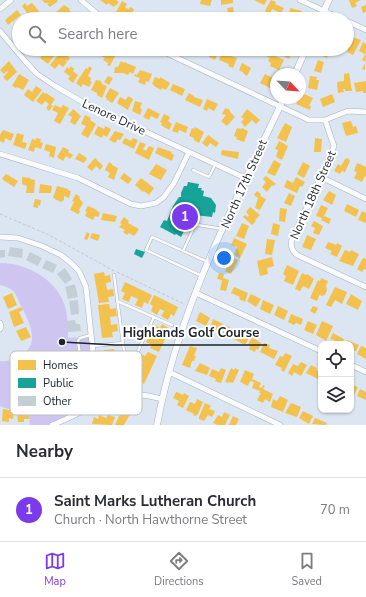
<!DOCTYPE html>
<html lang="en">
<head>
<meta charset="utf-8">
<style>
	:root { --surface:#fff; --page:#f7f7f7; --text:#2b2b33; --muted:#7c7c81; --line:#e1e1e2; --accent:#7c3aed }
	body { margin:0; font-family:"Nunito Sans",sans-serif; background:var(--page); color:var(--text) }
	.controls { position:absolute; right:12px; bottom:12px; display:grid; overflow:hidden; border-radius:8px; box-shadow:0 1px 3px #0004 }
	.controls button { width:36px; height:36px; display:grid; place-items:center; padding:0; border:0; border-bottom:1px solid var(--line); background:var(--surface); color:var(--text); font:20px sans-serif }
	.compass { position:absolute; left:270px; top:68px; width:36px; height:36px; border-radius:50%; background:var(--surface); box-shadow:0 1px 3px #0004; rotate:115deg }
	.you { position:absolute; left:224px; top:258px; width:14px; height:14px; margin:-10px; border:3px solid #fff; border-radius:50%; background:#1a73e8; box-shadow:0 0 0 6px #1a73e833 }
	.badge { display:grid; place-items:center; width:26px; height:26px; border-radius:50%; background:var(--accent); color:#fff; font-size:13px; font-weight:700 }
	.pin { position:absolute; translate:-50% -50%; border:2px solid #fff; box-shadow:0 1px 4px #0006 }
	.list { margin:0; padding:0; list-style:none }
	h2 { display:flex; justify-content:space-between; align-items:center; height:52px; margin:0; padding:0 16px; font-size:17px }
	h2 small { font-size:13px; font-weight:400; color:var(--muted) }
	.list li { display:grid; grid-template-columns:26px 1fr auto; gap:12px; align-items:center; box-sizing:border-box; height:64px; padding:0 16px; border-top:1px solid var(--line) }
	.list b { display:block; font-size:15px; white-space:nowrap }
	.list p { margin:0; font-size:13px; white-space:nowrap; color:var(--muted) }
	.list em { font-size:13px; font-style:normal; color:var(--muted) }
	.icon { flex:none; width:22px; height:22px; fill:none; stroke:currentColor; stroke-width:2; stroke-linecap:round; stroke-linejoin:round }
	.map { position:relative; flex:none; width:366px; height:425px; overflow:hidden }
	.search { position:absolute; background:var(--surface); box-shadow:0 1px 3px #0004; left:12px; right:12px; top:12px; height:44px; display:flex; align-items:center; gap:10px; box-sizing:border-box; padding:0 14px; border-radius:22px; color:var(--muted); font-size:15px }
	.sheet { height:116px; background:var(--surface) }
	nav { display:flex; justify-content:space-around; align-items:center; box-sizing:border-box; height:56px; border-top:1px solid var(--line); background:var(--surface); font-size:11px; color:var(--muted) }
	nav a { display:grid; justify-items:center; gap:2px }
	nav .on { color:var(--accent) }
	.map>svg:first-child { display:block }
</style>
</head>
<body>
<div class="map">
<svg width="366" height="425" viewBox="0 0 366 425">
	<rect width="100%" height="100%" fill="#dbe6f2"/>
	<path fill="#cec6f0" d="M0,263c28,0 60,18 66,47 2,9 2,19 2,28l24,-1 3,35 10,30 -53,23h-22l-2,-17 -20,1 -8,-3v-45c6,1 12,-1 18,-4 24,-11 12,-34 3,-51 -2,-5 -5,-13 -9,-16 -4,-3 -8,-4 -12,-5z"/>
	<path fill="#f2c14e" d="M42,0h15l1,1 -8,6 -3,-3 3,-1h-5z
		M100,0h16l3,2 -5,5 -6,-4 -1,2z
		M201,0h11l-2,6 -10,-2z
		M221,0h12v3l-12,2z
		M254,0h13l-3,5z
		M271,0l5,2 -1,2 9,4 -3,5 -9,-4 -2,5 -5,-3z
		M349,0h12l-6,3 2,3 -5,2z
		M122,1l5,3 -2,4 4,1 1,-2 4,2 -4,10 -14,-7z
		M25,3l2,3 5,-3 7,8 -6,4 -2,-3 -3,2 -6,-8z
		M64,5l6,4 -1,1 4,4 -5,5 -5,-4 -6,4 -4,-4z
		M366,5v7l-3,1 -2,-6z
		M233,7l1,5 -6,1 -1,-5z
		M290,8l12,3 -1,8h-6v-1l-6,-1z
		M17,10l4,5 -13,10 -3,-5z
		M137,13l5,2 7,4h-15z
		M349,37l3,1 1,-1 8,3 -8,15 -6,-3 1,-2 -1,-1v-9z
		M363,42l3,2 -1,26 -3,-1 4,-7 -4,-2 3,-6 -6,-3z
		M46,49l7,1 -2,3 3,3 -6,8 -8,-6z
		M104,49l11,7 -5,10 -3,-1 1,-2 -5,-3 2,-2 -4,-2z
		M205,49h14l-4,11 -6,-3 2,-5z
		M280,49h9l-2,5 4,1 -2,4 -11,-6z
		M320,49h11l-1,6 -1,-1 -2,4 -9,-4z
		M61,51l9,7 -2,3 -3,-1 2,2 -4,5 -4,-3 -4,5 -5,-4z
		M222,53l15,5 -4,10 -5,-2 1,-2 -10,-4z
		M269,53l15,7 -5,10 -9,-4 1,-3 -3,-2 2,-3 -3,-1z
		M318,60l6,2 -3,11 -7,-2z
		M9,61l8,11 -10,9 -4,-4 5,-5 -1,-1 -3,3 -4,-4z
		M121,61l3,2v-1l12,5 -3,7 -3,-2 -2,3 -5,-2h-9l1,-6h3z
		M242,63l9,5 -4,8 -3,-2v-1l-5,-3z
		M71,66l3,3 -1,2 5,4 -5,8 -5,-4 2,-3 -6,-4 3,-5 2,2z
		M89,66l3,2 -4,8 3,2 -1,3 2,1 -3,5 -6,-3 -2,3 -5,-4 10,-15 2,1z
		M140,70l12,4 -3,8 -3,-1 -1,4 -7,-3 2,-4 -6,-2 1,-2 2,1z
		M349,73l3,18h-7v-2h-2l1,3 -6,1 -1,-11 7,-1v-7z
		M19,74l10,6 -6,10 -6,-3 -1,1 -4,-2z
		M265,74l10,5 -5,9 -10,-5z
		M108,76l5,2 -4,7 -5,-3z
		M310,76l7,1 -1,3h3l-2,10 -9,-2z
		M155,77l5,2v-2l10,6 -4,7 -4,-2 -1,2 -7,-4v-1l-2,-1z
		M96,80l5,1 1,3 5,2 -5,12 -5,-3v-2l-6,-3z
		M366,81v12h-3v-2l-7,1 -2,-9z
		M173,84l12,5 -3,7 -12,-6z
		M36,86l6,4 -9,12 -9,-7 4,-6 4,3z
		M110,88l9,5 -7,10 -6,-4 1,-1 -2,-1z
		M43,92l2,2 1,-1 9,6 -4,6 2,1 -4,5 -3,-3 3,-4 -4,-3 -3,4 -6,-4z
		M189,93l5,3v1l9,3 -3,7 -15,-7z
		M302,93l11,5 -4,8h2l-1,4 -14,-6z
		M332,94l3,8 -12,5 -3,-8z
		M128,96l5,3 -5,11 -11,-7 3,-6 6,3z
		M207,99l11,5 -4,7 -6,-3 -1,3 -4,-2z
		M135,101l7,2 -2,5 2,1 -2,6 -8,-4z
		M55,105l6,3 2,-3 6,3 -9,16 -6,-3 4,-8 -6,-3z
		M148,108l12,6 -3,5 -6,-3 -2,4 -6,-3z
		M225,108l5,2v2l5,5 -8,9 -6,-5 5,-6 -4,-1z
		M73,109l8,7 -6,9 -5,-3 2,-5 -4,-2z
		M247,109l13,11 -4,4 -4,-4 -7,7 -4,-5 3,-3 -3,-2z
		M164,114l6,3 -2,4 4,3 -3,6 -8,-5 1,-2 -2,-1z
		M85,115l6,3 -1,2 6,4 -8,14 -7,-4 5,-8 -5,-2z
		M351,121l2,6 3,-1 2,7 -12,3 -4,-13z
		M176,122l12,5 -2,6 -7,-3 -1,3 -6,-2z
		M285,123l7,4 -6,15 -9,-4z
		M98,126l6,3 1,-3 6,3 -4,8 -4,-2 -1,3 -8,-4z
		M195,127l9,5 -5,11 -5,-3v-2l-5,-2 3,-8 2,1z
		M237,128l4,1 1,-1 6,3 -4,11 -8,-3 1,-2 -3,-1z
		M3,130l11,4 -3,7 -6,-3 -1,5 -4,-2v-6z
		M115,131l9,3 -4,6 -2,-1 -3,4 -6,-3z
		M17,133l7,2 -2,7 5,1 -2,6 -12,-4z
		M208,135l11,8 -3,4 -6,-4 -3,4 -5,-4z
		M36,138l5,1 -1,3 3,1 -2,6 -6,-2 -1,5 -6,-2 4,-11 4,1z
		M125,138l6,3 2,-3 5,2 -4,9 -12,-6z
		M315,138l7,1 -1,13h-7z
		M279,141l9,5 -6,14 -6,-3 2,-7 -3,-1z
		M140,142l6,2 -3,5 3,2 3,-5 5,2 -5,12 -14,-7z
		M46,144l10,3 -2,11 -5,-2 1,-4 -6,-2z
		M63,147l6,3 -1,2 5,3 -3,4 -4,-3 -3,5 -6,-4z
		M158,147l14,5 -1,1 3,2 -2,6 -17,-8z
		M222,150l17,2 -1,7 -17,-4z
		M79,153l8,5 -3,5 -9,-4z
		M95,158l8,8 -3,4 -4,-4 -4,5 -5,-4z
		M348,158l2,3 -5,11 -3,-1 -2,3 -6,-3 4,-7 3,2 4,-7z
		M274,160l7,4 -6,12 -8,-3z
		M109,162l3,2v1l6,3 -4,12 -6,-3 2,-4 -5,-3z
		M303,162l7,4 -6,12 -7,-4z
		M357,163l9,4v10l-1,-1 -3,6 -8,-4 3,-6 -3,-1z
		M156,164l11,6 -6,10 -12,-6z
		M124,173l8,6 -4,5 -8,-6z
		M6,174l12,7 -4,6 -12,-8z
		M266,176l10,8 -3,2 -1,-1 -5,7 -5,-5 4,-5 -3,-3z
		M22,177l8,1v1l5,1 -1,13h-8l1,-7 -5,-2z
		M296,177l9,5 -3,5 -2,-1 -3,7 -13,-6 3,-7 6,3z
		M141,178l13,10 -5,7 -5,-4 -1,1 -8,-7z
		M40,184l12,2 -1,7h-12z
		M57,186l11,3v1l3,1 -2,7 -5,-2v4l-3,2 -8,-4z
		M257,191l4,3 -1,2 6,3 -6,11 -5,-2 3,-10 -4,-3z
		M329,191l7,4 -4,10 -9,-5z
		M289,193l6,3 -4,10 -7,-3z
		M76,194l4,3 -1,1 4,5 -4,7 1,2 -2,2 -8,-4 4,-8 -2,-1z
		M35,199l6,1 -1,6 -2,-1v3l-5,-1z
		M347,204l12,6 -3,7 -12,-6z
		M321,205l7,3 -4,8 7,3 -2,5 -8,-4 1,-2 -6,-2z
		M88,206l7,3 5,4 -2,4 -3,-1 -2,4 -8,-4 2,-4 -2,-1z
		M250,207l10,8 -5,5 1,1 -4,4 -9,-8 2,-2 3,2 1,-2 -3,-3z
		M280,208l7,1 -2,13 -6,-1z
		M362,211l4,2v10l-8,-3z
		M103,213l14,3 -2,6 -14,-2z
		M124,217l5,4 -1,2 11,6 -5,7 -5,-3 -2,2 -4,-3 2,-2 -6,-3 3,-3 -2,-1z
		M314,221l9,5 -4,9 -6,-2 2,-5 -4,-2z
		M242,223l7,3 -5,13 -8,-3z
		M273,223l7,2 -2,11 -7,-2z
		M87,232l3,2 -3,6 -3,-1z
		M92,233l8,2 -2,6 -8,-3z
		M307,235l9,4 -5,11 -9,-3z
		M234,238l13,6 -7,14 -6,-3 3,-8 -6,-2z
		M267,239l8,1 -3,15 -7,-1z
		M328,242l8,3 1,-2 5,3 -5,11 -7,-3 2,-3 -7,-3z
		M345,250l5,2 1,-2 8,4 -6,12 -14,-5z
		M226,255l12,5 -7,14 -6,-3 4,-8 -6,-3z
		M272,257l2,9 -7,2 1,6 -8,2 -3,-15z
		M363,258l3,1v11l-2,-1 -2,3 -5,-3z
		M287,265l12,6 -6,14 -9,-4 2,-5 -3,-2z
		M104,272l1,4 5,-1 1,7 -5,1 1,7 6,-1 1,7 -6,1 1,5 -10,1 -5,-29z
		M219,273l5,1 -1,4 6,2 -3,11 -6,-1 2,-10 -5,-1z
		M302,273l4,2 1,-1 7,5 -5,10 -6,-3 -3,5 -5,-2z
		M321,278l7,3 -2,5 1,4 -2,5 -4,1 -1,-2 -3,7 -7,-3 8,-18 2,1z
		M125,282l27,13 -4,9 -4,-2 -2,6 -7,-3 3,-6 -7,-3 -2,6 -7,-3 3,-6 -4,-2z
		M234,287l14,6 -3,9 -6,-3 1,-2 -9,-4z
		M335,287l12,5 -5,12 -7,-4 -4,7 -5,-2z
		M12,293l5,12 -9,4 -5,-12z
		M251,294l10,5 -5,8 -9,-6z
		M351,294l11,7 -4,9 -12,-6z
		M154,295l24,12 -4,9 -3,-2 -3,6 -7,-4 3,-5 -4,-2 -3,6 -6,-4 2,-5 -3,-2z
		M263,300l11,5 -4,9 -10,-5z
		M109,304l1,5 6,-1 1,8 -7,1 1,8 6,-1 1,7 -6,1 1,5 -11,1 -4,-33z
		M278,306l10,5 -4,9 -10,-5z
		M313,306l5,2 -3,6 -5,-3z
		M21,307l2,3 -4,2 5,11 -10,4 -5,-15z
		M200,312l10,6 -4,8 -10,-5z
		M291,314l12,5 -2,6 -5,-2 -2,2 -6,-3z
		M213,319l10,5 -4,8 -9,-4z
		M308,321l9,4 -4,9 -9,-4z
		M322,321l11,5 -7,15 -10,-6z
		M162,324l8,5 -11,23 -9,-4 2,-3 -6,-3 3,-6 6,3 1,-2 1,-3 -5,-2 3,-7 5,3z
		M226,325l9,6 -3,7 -10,-3z
		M26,327l5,10 -10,4 -5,-10z
		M200,331l5,2 -3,6 -5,-2z
		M238,331l11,7 -4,7 -11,-6z
		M333,333l11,6 -2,5h-8v-4l-4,-1z
		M252,337l9,6 -3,7 -2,-1 -1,3 -6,-3 1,-3 -2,-1z
		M347,340l12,5 -3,6 -5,-2v-5h-6z
		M264,343l6,2 -1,3 9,3 -4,8 -14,-7z
		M190,346l7,2 -3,8h2l-2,5h-2l-2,7 -8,-3z
		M361,346l5,2v11l-9,-5z
		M114,349l1,6 7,-1 1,7 -7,1 1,8h6l1,7h-6l1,6 -11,1 -4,-34z
		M148,352l9,4 -13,28 -9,-5 2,-4 -5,-2 3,-6 5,2 3,-7 -5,-2 3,-6 4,2z
		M285,353l7,3 -8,16 -3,-2 1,-2 -7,-3 5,-9 3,1z
		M301,362l6,3 -6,11 -7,-4 -2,4 -4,-3 5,-9 5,2z
		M200,363l10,5 -3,7 -12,-4z
		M311,365l6,3 -1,2 5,2 -3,7 -12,-6z
		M221,368l5,2 -5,13 -6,-2 1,-2 -7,-3 3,-7 7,3z
		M231,368l3,2 1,-2 4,2 -6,13 -5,-1v1l-3,-1z
		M245,370l9,4 -2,5 9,4 -2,4 3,1 1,-3 2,1 -2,3 10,5 -3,8 -5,-3 -2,4 -6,-3 4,-7h-2l1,-2 -8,-3 2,-6 -4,-1 -2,5 -8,-4z
		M352,385l6,2 -5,10 -2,-1z
		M360,389l6,3v8l-9,-4z
		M176,392h1l6,3 1,-2 5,3 -6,12 -6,-3 2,-4 -6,-3z
		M280,396l8,4 -5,12 -12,-5 2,-8 4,2z
		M197,399l6,3 -5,12 -3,2 -2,-1 1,-1 -8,-4 4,-8 5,2z
		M205,403l6,3 -2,3 6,2 -3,6 -4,-2 -4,6 -5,-2v-2z
		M291,403l10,4 -4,10 -12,-4z
		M3,409l11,2 -1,8 -4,-1v4l-7,-1z
		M17,410h11l1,9h-5v3h-6z
		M122,410l8,4 -6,11h-9z
		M303,411l10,5 -4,8 -10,-6z
		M224,412l6,3 -5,10h-7l-5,-2 5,-8 4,2z
		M99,415l7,3 2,-3 7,2 -3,8 -20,-1 2,-7 4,2z
		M233,416l6,3 -3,6h-7z
		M315,418l12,5 -1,2 -14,-1z"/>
	<path fill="#17a398" d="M188,182l11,2 -1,4h4l-1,2 3,1 -1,5 8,2 5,7 -1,8 -2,-1 -1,5 -26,-3 -6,13 5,2 -4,8 -5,-3 -1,1 -15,-8 4,-7 3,1 6,-15 6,-9h2v-4l3,-7h3z
		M136,249l9,3 -3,6 -8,-4z"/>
	<path fill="#c3ced6" d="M10,247l13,2 -1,9 -14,-2z
		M0,250h5v7l-5,1z
		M30,252l12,6 -4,8 -12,-6z
		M46,260l11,5 -4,8 -11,-5z
		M65,268l7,11 -7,5 -8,-10z
		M75,284l3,13 -10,2 -3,-12z
		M78,300l1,14 -8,1 -2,-14z
		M75,320l1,4h4l1,7 -13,1 -1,-11z"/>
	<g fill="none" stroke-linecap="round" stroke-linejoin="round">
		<g stroke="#a9b1ba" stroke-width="3.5">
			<path id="service" d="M193,170l16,7 6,-12
				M183,251l11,-24 4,-2 25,4
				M114,275l13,99
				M202,276l-56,-26 6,-13 56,25
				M117,301l55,24
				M91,335l-11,3 -2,3 6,42 4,2 9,-1
				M93,346l29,-3
				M127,374l27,-57"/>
		</g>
		<g stroke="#a9b1ba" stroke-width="6">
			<path id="minor" d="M81,0l22,19
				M300,0l42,19
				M0,9l11,-9
				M347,21l19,9
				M0,31l25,30 12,13 18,12 31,18 159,74
				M158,49l151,71h16l23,-9 18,1
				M325,120l9,26 -13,31 -29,62c-2,7 0,12 5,16l69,32
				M0,154l78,24 53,26 10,2 15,-3 8,-6 10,-14 15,-31
				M321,177l45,22
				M0,237l18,1 24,8 19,9 10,8 8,8 7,16 9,85 3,12 7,18
				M196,293l125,58
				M0,323l1,3 -1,3
				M351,365l15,7
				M169,372l111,53
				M52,425c27,-10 52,-29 82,-30 9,-1 19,2 28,4"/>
		</g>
		<g stroke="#a9b1ba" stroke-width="7">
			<path id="tertiary" d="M320,19l9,-19
				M295,74l11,-25
				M157,425c21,-116 77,-221 127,-327"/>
		</g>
		<path stroke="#c3c6cb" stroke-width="1" stroke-dasharray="3 2" stroke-linecap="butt" d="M0,214l49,21 65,36
			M117,272l67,32"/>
		<use href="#service" stroke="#fafbfd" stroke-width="2.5"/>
		<use href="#minor" stroke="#fafbfd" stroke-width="5"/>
		<use href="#tertiary" stroke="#fafbfd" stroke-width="6"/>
	</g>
	<g text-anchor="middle" stroke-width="4" stroke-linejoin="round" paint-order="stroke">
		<g font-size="12" fill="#1d242c" stroke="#fff">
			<text transform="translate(114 117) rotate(25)" y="4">Lenore Drive</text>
			<text transform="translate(244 184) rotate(-66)" y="4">North 17th Street</text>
			<text transform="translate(313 195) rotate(-66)" y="4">North 18th Street</text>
		</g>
	</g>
	<rect x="10" y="351" width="132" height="64" rx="6" fill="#fff" stroke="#bbbdc0" stroke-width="1"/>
	<rect x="18" y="360" width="18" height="10" fill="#f2c14e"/>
	<rect x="18" y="378" width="18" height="10" fill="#17a398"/>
	<rect x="18" y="396" width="18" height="10" fill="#c3ced6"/>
	<g font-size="11" fill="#1d242c">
		<text x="43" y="369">Homes</text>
		<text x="43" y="387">Public</text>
		<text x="43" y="405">Other</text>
	</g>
	<path fill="none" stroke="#1d242c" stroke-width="1.5" d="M62 342L115 345H267"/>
	<circle fill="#1d242c" stroke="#fff" stroke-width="1.5" cx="62" cy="342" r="4"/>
	<g font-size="13" text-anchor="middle" font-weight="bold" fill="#1d242c" stroke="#fff" stroke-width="4" stroke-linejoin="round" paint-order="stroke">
		<text x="191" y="337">Highlands Golf Course</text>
	</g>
</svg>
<div class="controls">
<button><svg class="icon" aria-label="locate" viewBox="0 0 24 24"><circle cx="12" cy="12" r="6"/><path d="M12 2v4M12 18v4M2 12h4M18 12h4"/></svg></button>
<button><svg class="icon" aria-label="layers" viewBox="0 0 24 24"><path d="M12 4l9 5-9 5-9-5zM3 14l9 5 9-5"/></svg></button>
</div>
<svg class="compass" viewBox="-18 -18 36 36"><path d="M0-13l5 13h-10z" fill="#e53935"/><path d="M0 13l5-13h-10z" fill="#7c7c81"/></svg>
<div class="you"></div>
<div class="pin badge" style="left:185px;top:217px">1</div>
<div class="search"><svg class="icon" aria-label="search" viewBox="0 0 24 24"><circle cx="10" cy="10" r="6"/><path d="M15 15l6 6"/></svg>Search here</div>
</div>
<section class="sheet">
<h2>Nearby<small></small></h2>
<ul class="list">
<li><span class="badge">1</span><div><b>Saint Marks Lutheran Church</b><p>Church · North Hawthorne Street</p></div><em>70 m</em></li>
</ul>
</section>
<nav>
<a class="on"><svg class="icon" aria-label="map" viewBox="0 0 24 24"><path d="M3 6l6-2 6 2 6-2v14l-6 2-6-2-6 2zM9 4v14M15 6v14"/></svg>Map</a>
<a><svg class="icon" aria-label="directions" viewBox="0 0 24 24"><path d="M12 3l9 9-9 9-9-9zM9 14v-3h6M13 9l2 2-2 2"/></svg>Directions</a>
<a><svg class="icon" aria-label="saved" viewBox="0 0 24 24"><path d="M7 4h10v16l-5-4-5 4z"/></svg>Saved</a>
</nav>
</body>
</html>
